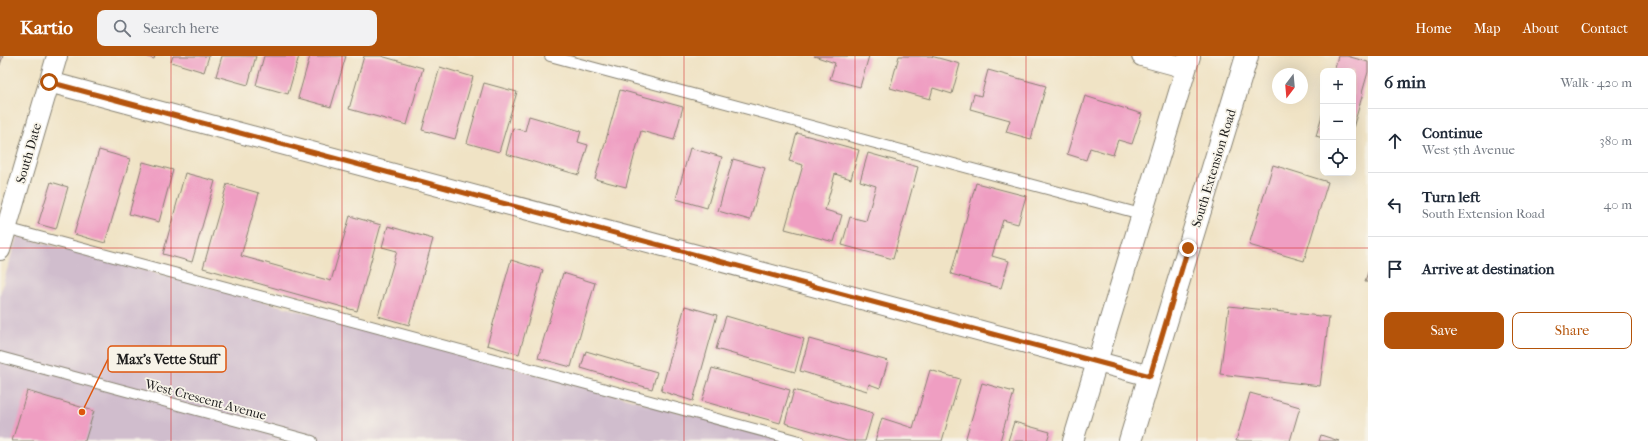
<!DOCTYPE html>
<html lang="en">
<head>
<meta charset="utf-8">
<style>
	:root { --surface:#fff; --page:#f2f2f3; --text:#1f2937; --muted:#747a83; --line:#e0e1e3; --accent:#b45309 }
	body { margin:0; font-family:"IM FELL French Canon",serif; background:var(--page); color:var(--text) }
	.controls { position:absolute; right:12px; top:12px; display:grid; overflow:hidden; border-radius:8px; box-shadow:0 4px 16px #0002 }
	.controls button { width:36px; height:36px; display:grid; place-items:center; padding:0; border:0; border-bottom:1px solid var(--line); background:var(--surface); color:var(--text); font:20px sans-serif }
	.compass { position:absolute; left:1272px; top:12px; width:36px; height:36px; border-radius:50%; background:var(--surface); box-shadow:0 4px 16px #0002; rotate:196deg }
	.stop { position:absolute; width:12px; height:12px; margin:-9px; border:3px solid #b45309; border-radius:50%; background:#fff }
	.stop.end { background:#b45309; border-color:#fff; box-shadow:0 1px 4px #0008 }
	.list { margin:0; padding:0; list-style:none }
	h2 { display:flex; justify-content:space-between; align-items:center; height:52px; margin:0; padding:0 16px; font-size:17px }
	h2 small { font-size:13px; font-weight:400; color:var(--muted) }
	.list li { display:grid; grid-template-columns:26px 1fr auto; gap:12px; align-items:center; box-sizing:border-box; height:64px; padding:0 16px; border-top:1px solid var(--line) }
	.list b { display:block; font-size:15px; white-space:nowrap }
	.list p { margin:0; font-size:13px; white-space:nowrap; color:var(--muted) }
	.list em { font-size:13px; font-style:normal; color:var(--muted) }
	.actions { display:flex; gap:8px; padding:12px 16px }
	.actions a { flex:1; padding:9px 0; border:1px solid var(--accent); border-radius:8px; text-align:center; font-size:14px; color:var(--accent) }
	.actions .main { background:var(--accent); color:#fff }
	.icon { flex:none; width:22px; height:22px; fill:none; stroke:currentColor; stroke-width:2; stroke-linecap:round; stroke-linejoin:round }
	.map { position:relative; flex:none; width:1368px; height:385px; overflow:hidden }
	header { display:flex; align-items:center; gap:24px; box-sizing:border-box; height:56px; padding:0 20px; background:var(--accent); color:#fff }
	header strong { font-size:19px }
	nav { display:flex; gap:22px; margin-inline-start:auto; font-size:14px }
	.search { width:280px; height:36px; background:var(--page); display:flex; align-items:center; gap:10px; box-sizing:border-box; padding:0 14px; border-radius:8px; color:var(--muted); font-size:15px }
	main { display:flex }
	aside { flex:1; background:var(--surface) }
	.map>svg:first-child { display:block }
</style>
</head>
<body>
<header>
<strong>Kartio</strong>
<div class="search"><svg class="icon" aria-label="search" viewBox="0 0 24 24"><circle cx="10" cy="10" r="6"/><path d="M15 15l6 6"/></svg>Search here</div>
<nav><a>Home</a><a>Map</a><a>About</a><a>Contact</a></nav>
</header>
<main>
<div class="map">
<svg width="1368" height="385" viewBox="0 0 1368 385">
	<rect width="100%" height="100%" fill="#f7f3e8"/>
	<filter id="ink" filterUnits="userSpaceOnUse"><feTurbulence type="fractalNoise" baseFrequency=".025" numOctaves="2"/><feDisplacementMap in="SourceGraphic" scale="8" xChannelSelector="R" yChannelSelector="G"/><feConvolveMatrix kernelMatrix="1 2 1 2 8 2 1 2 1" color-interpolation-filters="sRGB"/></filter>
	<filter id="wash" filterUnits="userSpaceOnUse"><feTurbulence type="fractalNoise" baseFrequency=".012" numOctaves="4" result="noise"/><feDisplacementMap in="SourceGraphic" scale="16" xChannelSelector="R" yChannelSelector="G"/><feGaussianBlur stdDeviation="0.9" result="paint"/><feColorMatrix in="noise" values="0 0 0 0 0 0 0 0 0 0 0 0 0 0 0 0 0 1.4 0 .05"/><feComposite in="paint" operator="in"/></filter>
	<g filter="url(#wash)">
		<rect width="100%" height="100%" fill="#f0e3c5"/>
		<path fill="#d0bdcd" d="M17,180l772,205h-789v-147z"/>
		<g id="blocks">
			<path fill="#ef9ec2" d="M0,0h3l-3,9z
				M146,0h9l-1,3z
				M173,0h36l-5,16 -33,-10z
				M222,0h34l-8,29 -32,-9z
				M264,0h35l-11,38 -32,-9z
				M310,0h36l-15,51 -33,-9z
				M364,0h17l42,12 -16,57 -58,-16z
				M814,0h55l-9,31 -30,-8 5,-16z
				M899,0h32l29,8 -8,30 -19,-6 -3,11 -40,-11z
				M1338,0h9l21,6v10l-6,21h1l-10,35v-57h-19z
				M440,11l33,10 -18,62 -33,-9z
				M988,14l58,16 -15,53 -25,-7 4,-12 -40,-11 4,-15 7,2z
				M484,27l33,9 -18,60 -32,-9z
				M620,34l63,17 -9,33 -33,-9 -15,56 -31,-8z
				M1085,40l57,18 -10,30 -14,-4 -5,15 -23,-7 -4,12 -19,-6z
				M1323,56v26l-7,-2z
				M529,60l52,15 -3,11 10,3 -9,30 -73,-21 7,-26 12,3z
				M797,77l62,17 -8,29 -16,-5 -10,36 17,5 -8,27 -49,-13 18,-64 -14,-4z
				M690,92l32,9 -15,51 -31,-9z
				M99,94l31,9 -25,84 -31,-9z
				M868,97l50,14 -25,92 -51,-14 8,-28 16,4 10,-35 -16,-5z
				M733,103l32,9 -15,52 -32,-9z
				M143,106l30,8 -14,52 -30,-8z
				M1273,109l55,17 -24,79 -55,-16z
				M185,117l30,8 -23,81 -29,-8z
				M51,126l17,5 -12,42 -18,-5z
				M976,127l50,13 -8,28 -15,-4 -11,36 17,5 -8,27 -50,-14z
				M227,128l32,9 -18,63 90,25 19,-65 31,9 -24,86 -154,-43z
				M388,170l45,13 -24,86 -31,-9 19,-65 -15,-4z
				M511,204l32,10 -24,84 -32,-9z
				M1368,216v10h-3z
				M563,217l32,10 -24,84 -33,-9z
				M685,250l32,9 -24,86 -32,-10z
				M1229,250l100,11 -9,69 -100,-12z
				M726,260l78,23 -9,33 -79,-23z
				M809,283l79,22 -8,27 -11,-4 -2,7 -67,-20z
				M586,295l71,21 -5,17 -71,-21z
				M712,312l78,22 -10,33 -78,-22z
				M930,314l30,9 -18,62h-67l7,-23 31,10z
				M982,327l32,9 -14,49h-35z
				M794,334l79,23 -8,28h-18l-62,-18z
				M27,335l67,20 -9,30h-73z
				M1250,337l50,14 -10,34h-54z
				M1014,366l36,10 -3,9h-39z
				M1321,379l18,6h-20z"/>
		</g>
	</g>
	<g filter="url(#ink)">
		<use href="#blocks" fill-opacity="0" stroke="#868070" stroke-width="1"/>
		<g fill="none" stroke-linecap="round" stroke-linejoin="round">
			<g stroke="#868070" stroke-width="12">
				<path id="service" d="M550,0l591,158
					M6,172l793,213
					M0,301l312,84"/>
			</g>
			<g stroke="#868070" stroke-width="22">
				<path id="minor" d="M1142,0l44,12
					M49,26l1101,294
					M0,194l57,-194
					M1073,385l117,-385"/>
			</g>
			<g stroke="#868070" stroke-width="24">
				<path id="tertiary" d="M1130,385l117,-385"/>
			</g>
			<use href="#service" stroke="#fff" stroke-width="10"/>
			<use href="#minor" stroke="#fff" stroke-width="20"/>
			<use href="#tertiary" stroke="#fff" stroke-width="22"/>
		</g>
	</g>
	<g fill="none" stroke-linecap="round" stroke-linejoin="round" filter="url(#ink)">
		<path stroke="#b45309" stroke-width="5" d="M49,26l1101,294 38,-128"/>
	</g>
	<path fill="none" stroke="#d62828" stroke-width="1" stroke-opacity="0.55" d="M171,0v385M342,0v385M513,0v385M684,0v385M855,0v385M1026,0v385M1197,0v385M0,192h1368"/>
	<g text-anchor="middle" stroke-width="3.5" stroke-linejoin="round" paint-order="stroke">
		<g font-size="13" fill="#1c1c1c" stroke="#f7f3e8">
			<text transform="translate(28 97) rotate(-74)" y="5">South Date</text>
			<text transform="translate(1213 112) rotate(-73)" y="5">South Extension Road</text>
			<text transform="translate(206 343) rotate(15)" y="5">West Crescent Avenue</text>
		</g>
	</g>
	<path fill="none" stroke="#de560d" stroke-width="1.5" d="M82 356L108 303"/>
	<circle fill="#de560d" stroke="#f7f3e8" stroke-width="1.5" cx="82" cy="356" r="4"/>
	<rect fill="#f7f3e8" stroke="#de560d" stroke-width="1.5" x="108" y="290" width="118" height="26" rx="4"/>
	<g font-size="14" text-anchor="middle" font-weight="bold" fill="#1c1c1c">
		<text x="167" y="308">Max's Vette Stuff</text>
	</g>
</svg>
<div class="controls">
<button>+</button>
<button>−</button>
<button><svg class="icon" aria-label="locate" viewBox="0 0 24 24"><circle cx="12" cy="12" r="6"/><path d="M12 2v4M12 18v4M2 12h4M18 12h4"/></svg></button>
</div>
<svg class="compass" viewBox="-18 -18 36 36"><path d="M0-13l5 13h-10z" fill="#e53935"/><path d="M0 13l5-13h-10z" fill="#747a83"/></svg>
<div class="stop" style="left:49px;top:26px"></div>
<div class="stop end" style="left:1188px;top:192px"></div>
</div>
<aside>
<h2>6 min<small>Walk · 420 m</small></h2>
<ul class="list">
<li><svg class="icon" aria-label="ahead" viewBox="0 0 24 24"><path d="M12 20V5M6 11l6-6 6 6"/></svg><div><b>Continue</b><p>West 5th Avenue</p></div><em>380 m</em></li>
<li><svg class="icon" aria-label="left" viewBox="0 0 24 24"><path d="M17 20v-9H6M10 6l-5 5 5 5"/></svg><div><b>Turn left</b><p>South Extension Road</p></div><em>40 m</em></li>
<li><svg class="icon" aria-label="arrive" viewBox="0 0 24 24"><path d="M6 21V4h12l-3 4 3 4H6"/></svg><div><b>Arrive at destination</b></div></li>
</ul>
<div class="actions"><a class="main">Save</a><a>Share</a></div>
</aside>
</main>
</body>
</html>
